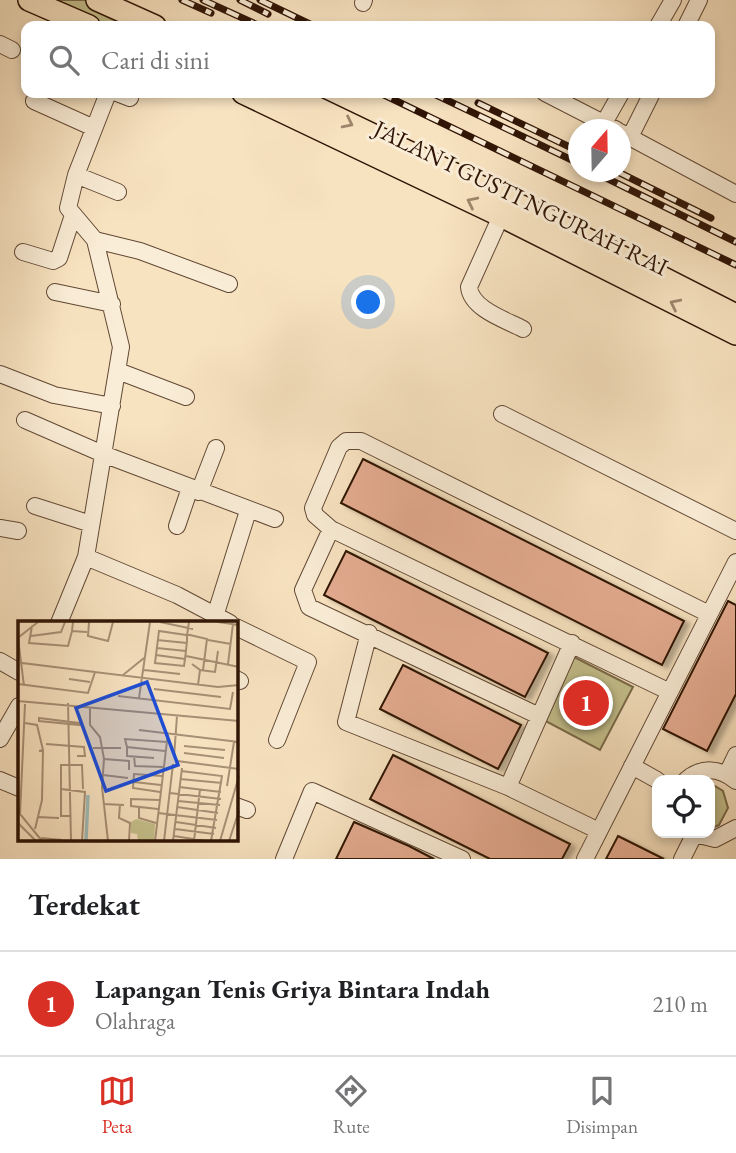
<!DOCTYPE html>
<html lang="id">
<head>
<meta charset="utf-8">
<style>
	:root { --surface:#fff; --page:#f2f2f2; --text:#202124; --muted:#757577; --line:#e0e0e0; --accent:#d93025 }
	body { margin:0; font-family:"EB Garamond",serif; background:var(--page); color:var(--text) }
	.controls { position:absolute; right:21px; bottom:21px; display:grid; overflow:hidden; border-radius:14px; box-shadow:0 4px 10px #0003 }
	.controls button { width:63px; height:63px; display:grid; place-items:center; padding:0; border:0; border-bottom:2px solid var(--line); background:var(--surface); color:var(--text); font:35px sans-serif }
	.compass { position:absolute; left:568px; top:119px; width:63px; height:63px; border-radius:50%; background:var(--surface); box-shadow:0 4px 10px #0003; rotate:20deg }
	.you { position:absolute; left:369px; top:303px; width:24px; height:24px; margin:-18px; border:5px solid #fff; border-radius:50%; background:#1a73e8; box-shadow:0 0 0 10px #1a73e833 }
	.badge { display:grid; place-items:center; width:46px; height:46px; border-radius:50%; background:var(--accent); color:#fff; font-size:23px; font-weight:700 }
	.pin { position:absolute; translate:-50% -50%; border:4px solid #fff; box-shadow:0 2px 7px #0006 }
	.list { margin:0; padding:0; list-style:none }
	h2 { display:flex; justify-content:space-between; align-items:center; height:91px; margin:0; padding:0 28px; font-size:30px }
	h2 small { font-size:23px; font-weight:400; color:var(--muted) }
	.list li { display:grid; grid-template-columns:46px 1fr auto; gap:21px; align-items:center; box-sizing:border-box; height:105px; padding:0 28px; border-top:2px solid var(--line) }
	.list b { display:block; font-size:26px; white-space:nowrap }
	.list p { margin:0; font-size:23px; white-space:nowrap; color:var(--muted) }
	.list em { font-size:23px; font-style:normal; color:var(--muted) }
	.icon { flex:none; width:38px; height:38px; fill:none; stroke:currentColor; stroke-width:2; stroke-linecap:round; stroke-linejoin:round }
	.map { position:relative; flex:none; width:736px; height:859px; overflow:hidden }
	.search { position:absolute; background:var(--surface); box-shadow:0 4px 10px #0003; left:21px; right:21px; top:21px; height:77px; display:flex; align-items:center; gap:18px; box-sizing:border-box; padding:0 24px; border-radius:14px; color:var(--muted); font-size:26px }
	.sheet { height:196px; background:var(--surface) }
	nav { display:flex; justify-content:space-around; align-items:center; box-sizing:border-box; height:98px; border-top:2px solid var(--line); background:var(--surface); font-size:19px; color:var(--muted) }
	nav a { display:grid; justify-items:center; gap:4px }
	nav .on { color:var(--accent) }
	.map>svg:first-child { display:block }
</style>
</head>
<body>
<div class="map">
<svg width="736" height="859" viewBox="0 0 736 859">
	<defs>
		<filter id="shadow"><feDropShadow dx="5.5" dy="3" stdDeviation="2" flood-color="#0004"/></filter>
	</defs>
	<rect width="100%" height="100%" fill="#f8e3c1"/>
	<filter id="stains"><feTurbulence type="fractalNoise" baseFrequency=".00286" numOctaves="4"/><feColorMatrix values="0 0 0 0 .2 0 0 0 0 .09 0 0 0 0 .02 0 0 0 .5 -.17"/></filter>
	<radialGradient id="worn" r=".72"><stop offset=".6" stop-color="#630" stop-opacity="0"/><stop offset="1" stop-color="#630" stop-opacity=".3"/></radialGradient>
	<path fill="#c5c18d" stroke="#7a6a49" stroke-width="2" d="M29,0h68l58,26h-66z
		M572,656l61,31 -33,63 -60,-32z
		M710,783l13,8 5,17 -9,17 -9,4z"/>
	<path fill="#e5ac91" stroke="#2f1405" stroke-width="2" filter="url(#shadow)" d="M363,459l321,162 -22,44 -321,-162z
		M346,551l202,102 -23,44 -201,-102z
		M728,601l8,4v89l-29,57 -44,-22z
		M403,665l118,60 -23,44 -118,-60z
		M393,755l177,89 -8,15h-72l-120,-60z
		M354,822l55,24 25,13h-98z
		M618,836l46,23h-58z"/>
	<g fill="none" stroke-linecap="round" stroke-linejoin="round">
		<g stroke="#614834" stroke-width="18">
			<path id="minor" d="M363,3l1,-3
				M658,26l15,-26
				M686,26l13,-26
				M0,44l12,6
				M117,93l13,5
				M545,93l72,37
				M34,101l60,27
				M604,123l17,-30
				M620,132l116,62
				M630,137l22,-44
				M76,175l42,17
				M501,216l-32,71c2,22 37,33 54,42
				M95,240l45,11 89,33
				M23,252l30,9 6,-3 14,-43
				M55,292l57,12
				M118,371l68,26
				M0,374l54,21 58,11
				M502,414l234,117
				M25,420l78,34 172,65
				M199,492l17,-44
				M35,506l56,18
				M177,526l13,-38
				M0,528l18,3
				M331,529l-28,61 6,17 230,109
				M86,557l91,38 53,28
				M216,613l32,-102
				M59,623l27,-66 35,-210 -26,-107 -27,-32 8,-33 32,-82
				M236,627l72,35 -31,78
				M369,633l-23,89 162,65 91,44
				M0,661l19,11
				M236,679l4,2
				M670,692l-339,-163 -16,-14 -2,-7 26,-61 7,-6h15l348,173
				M0,739l19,-33
				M632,766l25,14
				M727,774l9,-19
				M0,780l19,8
				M686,780c16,-14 34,-12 50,1
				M508,787l64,-144
				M236,806l11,4
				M691,833l24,6 21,-11
				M284,859l28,-68 150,68
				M585,859l151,-297
				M682,859l12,-24"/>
		</g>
		<g stroke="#2f1405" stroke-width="24">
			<path id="major" d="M29,0l60,26
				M97,0l58,26
				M243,93l258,123 235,118
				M286,93l254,122 196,100"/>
		</g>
		<use href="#minor" stroke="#faedd7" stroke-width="16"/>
		<use href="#major" stroke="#f8e3c1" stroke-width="21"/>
		<g stroke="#2f1405" stroke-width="7">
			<path id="rail" d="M182,0l29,13
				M203,0l57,26
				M240,0l28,14
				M260,0l54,26
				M380,93l356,172
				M432,93l146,70
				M478,103l100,48
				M594,172l142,70
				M618,172l93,46"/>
		</g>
		<use href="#rail" stroke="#faedd7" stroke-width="4.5" stroke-dasharray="13" stroke-linecap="butt"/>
	</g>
	<defs><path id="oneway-chevron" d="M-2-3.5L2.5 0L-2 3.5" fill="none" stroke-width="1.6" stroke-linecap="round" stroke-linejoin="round" transform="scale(1.75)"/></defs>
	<g stroke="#9e866c">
		<use href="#oneway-chevron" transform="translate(348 123) rotate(26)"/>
		<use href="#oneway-chevron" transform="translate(472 202) rotate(-154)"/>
		<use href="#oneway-chevron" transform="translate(675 304) rotate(-154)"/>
	</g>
	<g text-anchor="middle" stroke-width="6" stroke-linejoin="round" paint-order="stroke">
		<g font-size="24" fill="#2f1405" stroke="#faedd7">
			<text transform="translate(521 198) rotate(26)" y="8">JALAN I GUSTI NGURAH RAI</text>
		</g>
	</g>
	<g transform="translate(18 621)">
		<rect width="220" height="220" fill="#f8e3c1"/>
		<path d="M118,198l19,5 -1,17h-16l-1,-7 -6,-1v-11z" fill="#c5c18d"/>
		<path fill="none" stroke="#9fbdba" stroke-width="3.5" d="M68,220l2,-46"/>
		<path fill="none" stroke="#a89076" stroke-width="2" d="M55,1l-1,9 15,1M71,1l-1,14 20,5 5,-19M142,1l33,7M171,1l-1,7 -1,6v6l-2,18 -1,7 -29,-3 4,-32 27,4h4l17,4 -4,31M200,1l21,3M14,5l-3,17 39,3 4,-15M13,15l30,-4 4,-10M1,16l19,-15M0,17l6,48M139,19l30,3M190,19l23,4M139,27l29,3M138,34l29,4M168,35l53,11M4,42l73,9M174,43l8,6 -2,15M210,43l5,-40M126,49l36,4M182,49l15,2 3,-21M105,54l21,-17M51,58l21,3M0,63l70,9 7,-21 123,15 21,-2M0,68v81M136,68l67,8M100,75l112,13 3,-17M121,77l11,-76M0,80l221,20M50,82l3,138M7,83l-5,110 22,27M72,87v17l10,12 4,22 -2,28 6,54M21,97l40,5 1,2 -41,-4zM7,102l12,2 6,25 -4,1M121,109l100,12M28,123l38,3 1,9h-8M166,125l41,4M109,126v9l27,2M75,127h28M147,130l-38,-4 -2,-8 42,3M166,132l40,5M116,135l1,10 28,1M156,136l3,-41M86,138l25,2v9M159,140l62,8M163,150l41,5 -11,65M85,154l25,3M162,158l42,4M116,161l27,3M209,165l7,-44M161,166l42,5M43,168l24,3 -3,49M142,171l-27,-4 1,-14 28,2M152,172l51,6M160,180l42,4M85,183l21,1M102,183l-1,14 11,5 -1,18M159,186l41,6M121,187v10l17,5M140,188l-27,-3v-7l28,1M140,192l59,7M53,195h-10v-51h21l1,24M19,196l22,1M158,201l40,6M0,202l18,18M17,208l7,-29 1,-50M157,208l39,5M156,215l32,5M23,217l21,2M137,220l13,-108M146,220l9,-77M155,220l9,-73M176,220l6,-52M202,220l19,-65M211,220l10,-30"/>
		<path fill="#1d4ed8" fill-opacity="0.15" stroke="#1d4ed8" stroke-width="3.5" d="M129,61l31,83 -72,26 -30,-83z"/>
		<rect width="220" height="220" fill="none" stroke="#2f1405" stroke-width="3.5"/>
	</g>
	<rect width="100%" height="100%" filter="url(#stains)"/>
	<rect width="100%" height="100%" fill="url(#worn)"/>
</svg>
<div class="controls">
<button><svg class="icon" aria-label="locate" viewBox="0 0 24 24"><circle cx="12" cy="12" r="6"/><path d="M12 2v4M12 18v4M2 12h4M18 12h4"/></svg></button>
</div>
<svg class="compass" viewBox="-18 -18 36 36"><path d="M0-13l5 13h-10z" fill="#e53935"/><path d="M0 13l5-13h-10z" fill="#757577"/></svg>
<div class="you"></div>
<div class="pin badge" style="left:586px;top:703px">1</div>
<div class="search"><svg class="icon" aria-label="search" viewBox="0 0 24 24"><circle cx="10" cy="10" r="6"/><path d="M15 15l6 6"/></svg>Cari di sini</div>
</div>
<section class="sheet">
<h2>Terdekat<small></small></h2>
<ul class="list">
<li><span class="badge">1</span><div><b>Lapangan Tenis Griya Bintara Indah</b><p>Olahraga</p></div><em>210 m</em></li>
</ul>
</section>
<nav>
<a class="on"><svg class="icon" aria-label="map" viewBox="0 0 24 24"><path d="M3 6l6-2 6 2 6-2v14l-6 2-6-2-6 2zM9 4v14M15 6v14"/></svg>Peta</a>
<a><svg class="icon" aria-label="directions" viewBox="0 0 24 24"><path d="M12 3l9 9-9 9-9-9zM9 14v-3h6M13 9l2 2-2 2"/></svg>Rute</a>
<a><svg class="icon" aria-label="saved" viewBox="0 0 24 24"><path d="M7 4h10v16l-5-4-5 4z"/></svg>Disimpan</a>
</nav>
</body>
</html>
